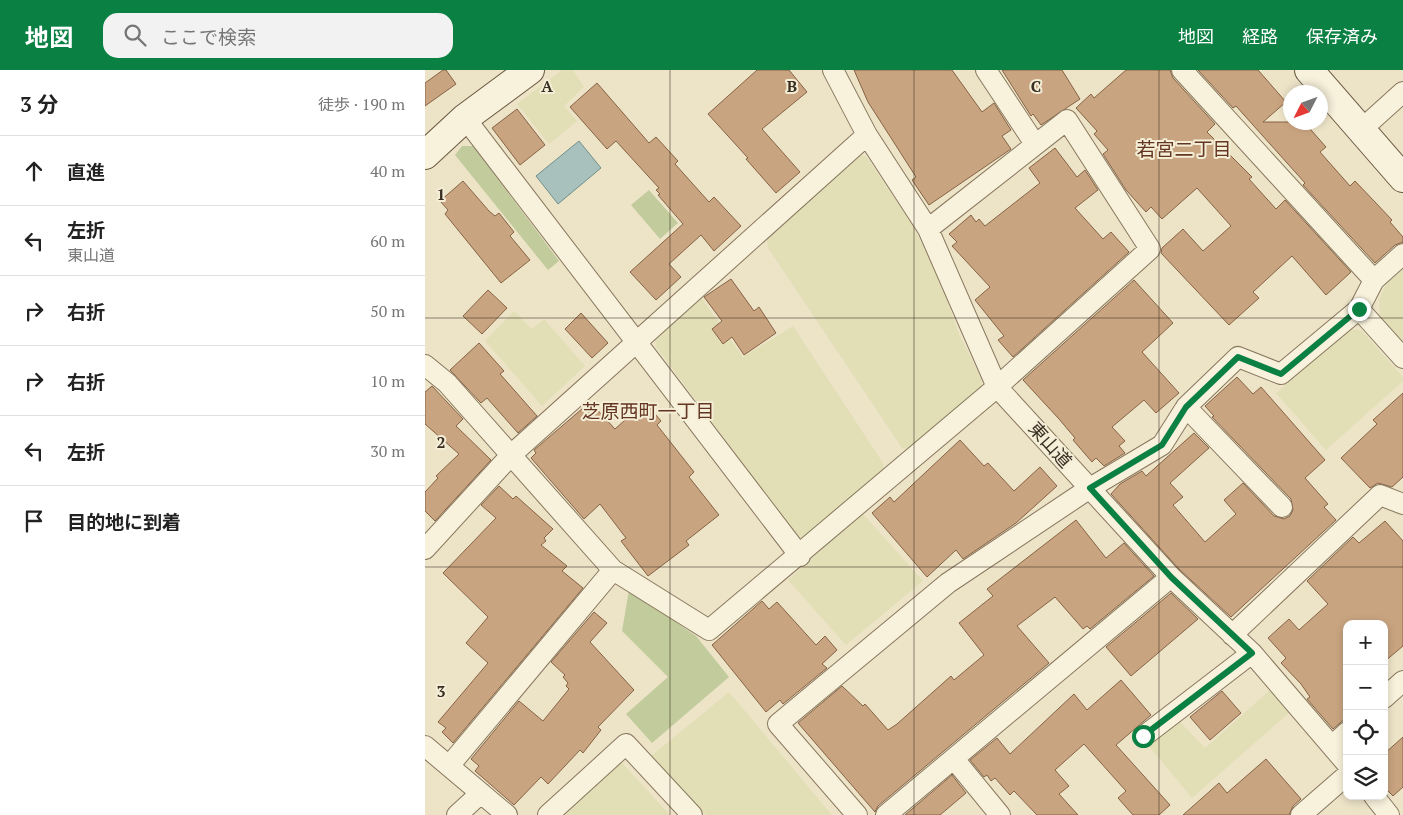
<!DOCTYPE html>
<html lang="ja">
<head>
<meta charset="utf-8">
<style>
	:root { --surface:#fff; --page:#f2f2f2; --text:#222; --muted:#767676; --line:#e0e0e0; --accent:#0b8043 }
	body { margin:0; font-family:"PT Serif","Noto Sans JP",serif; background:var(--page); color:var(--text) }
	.controls { position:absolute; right:15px; bottom:15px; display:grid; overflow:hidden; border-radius:10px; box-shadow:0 2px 8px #0003 }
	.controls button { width:45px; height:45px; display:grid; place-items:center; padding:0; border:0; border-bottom:1px solid var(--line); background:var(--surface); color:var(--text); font:25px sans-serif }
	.compass { position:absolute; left:858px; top:15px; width:45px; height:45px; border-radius:50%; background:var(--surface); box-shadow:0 2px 8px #0003; rotate:228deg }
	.stop { position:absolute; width:15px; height:15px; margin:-11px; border:4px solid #0b8043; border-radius:50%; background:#fff }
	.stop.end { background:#0b8043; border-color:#fff; box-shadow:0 1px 5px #0008 }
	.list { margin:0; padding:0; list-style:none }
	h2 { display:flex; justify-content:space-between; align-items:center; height:65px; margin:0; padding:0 20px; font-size:21px }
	h2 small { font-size:16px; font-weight:400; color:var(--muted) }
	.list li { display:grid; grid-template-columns:32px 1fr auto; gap:15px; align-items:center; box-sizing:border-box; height:70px; padding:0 20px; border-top:1px solid var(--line) }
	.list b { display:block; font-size:19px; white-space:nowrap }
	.list p { margin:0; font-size:16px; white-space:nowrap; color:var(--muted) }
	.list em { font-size:16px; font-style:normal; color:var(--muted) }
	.icon { flex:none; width:28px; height:28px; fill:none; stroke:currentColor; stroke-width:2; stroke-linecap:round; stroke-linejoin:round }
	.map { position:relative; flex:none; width:978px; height:745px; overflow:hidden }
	header { display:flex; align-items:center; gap:30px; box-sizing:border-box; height:70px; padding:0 25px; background:var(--accent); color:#fff }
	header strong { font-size:24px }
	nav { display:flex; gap:28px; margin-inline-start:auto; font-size:18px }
	.search { width:350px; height:45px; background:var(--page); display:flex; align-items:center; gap:12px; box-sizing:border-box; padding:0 18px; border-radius:15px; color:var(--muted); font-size:19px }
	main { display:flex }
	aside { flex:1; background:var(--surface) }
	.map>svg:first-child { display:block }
</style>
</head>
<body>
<header>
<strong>地図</strong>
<div class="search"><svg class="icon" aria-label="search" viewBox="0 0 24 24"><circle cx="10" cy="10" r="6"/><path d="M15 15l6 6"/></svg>ここで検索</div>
<nav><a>地図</a><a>経路</a><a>保存済み</a></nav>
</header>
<main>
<aside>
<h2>3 分<small>徒歩 · 190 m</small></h2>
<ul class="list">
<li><svg class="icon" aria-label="ahead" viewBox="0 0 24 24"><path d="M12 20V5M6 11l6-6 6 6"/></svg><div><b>直進</b></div><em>40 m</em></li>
<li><svg class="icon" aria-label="left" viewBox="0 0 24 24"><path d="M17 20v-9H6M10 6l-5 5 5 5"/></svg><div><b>左折</b><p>東山道</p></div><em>60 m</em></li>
<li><svg class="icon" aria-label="right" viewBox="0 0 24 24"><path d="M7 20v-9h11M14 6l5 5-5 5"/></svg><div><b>右折</b></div><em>50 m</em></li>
<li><svg class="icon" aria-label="right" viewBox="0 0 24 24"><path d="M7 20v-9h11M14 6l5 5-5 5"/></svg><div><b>右折</b></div><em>10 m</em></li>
<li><svg class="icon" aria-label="left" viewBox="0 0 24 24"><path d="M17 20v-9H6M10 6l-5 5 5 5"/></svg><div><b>左折</b></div><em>30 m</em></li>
<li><svg class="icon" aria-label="arrive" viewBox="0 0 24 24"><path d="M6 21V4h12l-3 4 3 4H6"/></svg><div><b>目的地に到着</b></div></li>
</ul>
</aside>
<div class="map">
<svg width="978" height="745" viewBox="0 0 978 745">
	<rect width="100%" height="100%" fill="#ede4c8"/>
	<path fill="#e2deb6" d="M137,0h11l11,17 -20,19 13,15 -28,23 -32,-40z
		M429,86h12l47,70 27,53 18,53 24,48 -2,12 -66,57 -12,-1 -134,-200 -2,-13z
		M978,199v72l-23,-25 -1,-16 7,-16z
		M276,227l42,60 50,-31 90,137 1,9 -75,67 -11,-2 -142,-190 -1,-11z
		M89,241l18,18 12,-10 41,47 -43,40 -57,-65z
		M923,259l13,1 42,47v4l-77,69 -50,-57z
		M437,443l61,68 -77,64 -58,-65z
		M845,620l20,22 -98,86 -43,-52 31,-24 25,26z
		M304,622l103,123h-126l-55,-59z
		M196,692l49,53h-110z"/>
	<path fill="#c2cb9c" d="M37,76h11l86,115 -11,9 -93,-115z
		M224,120l29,33 -18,16 -29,-34z
		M204,520l67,46 33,41 -77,66 -26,-29 42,-37 -46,-46z"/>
	<path fill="#a9c1bc" stroke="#6f8f8a" d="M154,71l22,27 -43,36 -22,-28z"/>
	<path fill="#c9a480" stroke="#866345" d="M18,0h3l10,14 -31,22v-23z
		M332,0h32l18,22 -45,37 38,43 -24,21 -30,-34 2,-1 -40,-44z
		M429,0h98l30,42 12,-9 17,27 -9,6 9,13 -82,56 -17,-25 4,-3 -48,-75z
		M577,0h60l18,29 -39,26 -8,-11 -2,2z
		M701,0h44l3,8 42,46 -8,8 45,45 -3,2 27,30 9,-9 66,72 -25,23 -34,-39 -39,36 6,6 -30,27 -68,-72 1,-5 21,-19 20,22 28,-25 -34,-38 -35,31 -11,-12 -5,5 -20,-22 -23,-36 5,-4 -14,-16 3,-3 -21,-23 15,-14 3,4z
		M773,0h60l28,32 -23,20h41l22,25 -6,5 30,34 5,-5 20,21 17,18 -2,2 13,15v5l-8,3 -20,18 -72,-78 2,-2 -69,-77 -3,2z
		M172,13l52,60 7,-6 22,24 -3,3 34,38 5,-5 27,29 -27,25 -13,-16 -32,29 12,13 -25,23 -26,-28 53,-48 -25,-29 2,-1 -4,-4 3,-2 -43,-47 -9,8 -37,-42z
		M92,39l28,36 -25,20 -28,-37z
		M630,78l22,29 8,-7 13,20 -23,18 28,31 8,-7 18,20 -116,105 -15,-17 6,-4 -29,-36 15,-13 -38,-41 5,-4 -8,-8 22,-19 5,7 3,-3 6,7 55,-43 -11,-15z
		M38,111l26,30 6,5 4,-3 15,19 -4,4 20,24 -29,23 -56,-69 3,-4 -8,-9z
		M306,209l23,32 5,-4 17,26 -32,22 -12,-18 -9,7 -11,-15 10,-8 -18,-24z
		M709,210l39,43 -31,29 37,41 -23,20 -12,-13 -32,27 13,14 -6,5 6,7 -21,13 -8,-8 -4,4 -19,-22 2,-2 -16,-19 -36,-39z
		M63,220l19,18 -25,26 -19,-18z
		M156,243l27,30 -16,15 -27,-29z
		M54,273l25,28 -4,3 37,42 -19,17 -31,-35 -6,5 -31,-33z
		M812,307l16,17 8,-7 64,73 -20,18 23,26 -4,3 12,13 -105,97 -52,-48 -68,-75 9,-10 22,-13 4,5 48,-43 15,15 -39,35 13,14 -10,8 32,37 31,-28 -12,-14 19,-17 31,33 10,3 6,-3 3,-6 -2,-11 -79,-82 2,-1 -9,-10z
		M7,316l31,33 -7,7 35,34 -56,61 -10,-10v-19l13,-14 -2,-2 23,-22 -34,-30v-32z
		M978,323v84l-11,10 -14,-4 -8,5 -29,-30 36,-34 -4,-4z
		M165,332l25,27 30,-27 16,19 -4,4 37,47 -5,5 30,38 -33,26 3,4 -41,31 -27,-35 5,-3 -26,-34 -16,15 -53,-61 5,-5 -2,-3z
		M535,370l24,26 4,-3 26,28 26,-24 17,19 -41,37 -53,36 -7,-9 -29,27 -55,-64 18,-16 4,5z
		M74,416l14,13 3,-3 37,33 -9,9 2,3 -5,4 26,21 -5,5 21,17 -130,155 -11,-11 4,-4 -8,-6 50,-59 -22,-20 22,-26 -45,-44 53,-55 -15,-13z
		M651,450l30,38 18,-15 30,33 -64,53 -3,-3 -4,3 -28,-32 -38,29 32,37 -171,143 -3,6 -77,-89 44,-37 21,20 2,-2 23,26 9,-6 54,-48 3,4 30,-25 -25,-32 34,-27 -6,-7z
		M960,451l18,20v105l-19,16v-38h-37v93l-14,12 -26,-30 3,-2 -9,-13 -20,-21 5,-5 -18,-20 21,-19 10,11 29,-26 -21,-23 46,-44 6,6z
		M746,523l27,26 -67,57 -25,-29z
		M337,531l7,8 8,-7 39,43 9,-9 12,14 -15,14 5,4 -44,36 -3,-4 -14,12 -54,-67z
		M169,542l13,11 -17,19 44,48 -36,37 3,3 -18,23 -3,-3 -32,34 -7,-7 -27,28 -39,-34 4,-5 -8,-7 48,-58 24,20 26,-32 -3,-3 2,-3 -5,-6 2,-2 -14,-13z
		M696,610l30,35 -35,30 54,60 -11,10h-26l-15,-17 8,-7 -42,-47 -29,26 14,16 -10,8 19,21h-41l-23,-24 -4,4 -15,-17 -4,3 -4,-6 -3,2 -14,-17 27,-22 13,16 64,-60 13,16z
		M797,621l19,22 -31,27 -20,-23z
		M978,667v50l-10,9 -9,-9v-33z
		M841,689l35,40 -8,7 -4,9h-106l36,-32 8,10z
		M527,705l14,18 -26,22h-35z"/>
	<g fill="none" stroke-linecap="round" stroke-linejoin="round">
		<g stroke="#88775e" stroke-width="22">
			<path id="street" d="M408,0l34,65 61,94 69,158 174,190 81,76 95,111
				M561,0l49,74
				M757,0l192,210 -15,29
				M40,48l335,438
				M937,59l41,-37
				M949,210l29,-26
				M0,295l22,18 166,187 96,60 288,-243 153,-138 -83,-129 -139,109
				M761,337l96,100
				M0,479l87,-95 355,-319
				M807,565l148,-140 23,9
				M959,628l19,-17
				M719,666l108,-83
				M0,676l82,69
				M907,676l15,-14
				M529,689l46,56
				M24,696l164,-196
				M949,726l15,19
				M32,745l24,-22
				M123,745l78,-71 66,71
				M432,745l-79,-91 170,-141 142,-95 72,-43 24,-38 52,-50 43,17 78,-65 44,49
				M461,745l285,-238
				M876,745l46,-40"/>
		</g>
		<g stroke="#6a5841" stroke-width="30">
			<path id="secondary" d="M884,0l94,108
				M0,85l40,-37 65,-48"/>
		</g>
		<use href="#street" stroke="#f8f1db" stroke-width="20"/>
		<use href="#secondary" stroke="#f8f1db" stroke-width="28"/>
	</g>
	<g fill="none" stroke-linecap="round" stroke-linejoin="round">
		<path stroke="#0b8043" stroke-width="6" d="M718,666l109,-83 -81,-76 -81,-89 72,-43 24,-38 52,-50 43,17 78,-65"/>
	</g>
	<path fill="none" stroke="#392e21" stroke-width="1" stroke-opacity="0.55" d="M245,0v745M489,0v745M734,0v745M0,248h978M0,497h978"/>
	<g text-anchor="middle" stroke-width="4" stroke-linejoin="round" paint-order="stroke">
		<g font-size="18" fill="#392e21" stroke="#f4eed7">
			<text transform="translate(625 375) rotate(48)" y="6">東山道</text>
		</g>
		<g font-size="19" fill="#643522" stroke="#f4eed7">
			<text x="759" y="86">若宮二丁目</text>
			<text x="223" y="348">芝原西町一丁目</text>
		</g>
	</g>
	<g font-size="16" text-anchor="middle" font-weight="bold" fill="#392e21" stroke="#f4eed7" stroke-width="4" stroke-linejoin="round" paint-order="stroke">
		<text x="122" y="22">A</text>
		<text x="367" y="22">B</text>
		<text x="611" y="22">C</text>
		<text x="16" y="130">1</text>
		<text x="16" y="378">2</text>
		<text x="16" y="627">3</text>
	</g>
</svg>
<div class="controls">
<button>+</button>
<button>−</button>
<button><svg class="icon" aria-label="locate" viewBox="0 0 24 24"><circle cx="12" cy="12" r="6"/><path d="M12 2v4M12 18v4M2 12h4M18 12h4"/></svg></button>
<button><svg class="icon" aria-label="layers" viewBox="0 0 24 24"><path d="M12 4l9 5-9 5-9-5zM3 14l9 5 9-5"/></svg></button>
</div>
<svg class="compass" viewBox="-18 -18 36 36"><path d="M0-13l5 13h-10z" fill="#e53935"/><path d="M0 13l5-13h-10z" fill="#767676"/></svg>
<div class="stop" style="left:718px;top:666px"></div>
<div class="stop end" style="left:934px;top:239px"></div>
</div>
</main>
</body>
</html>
